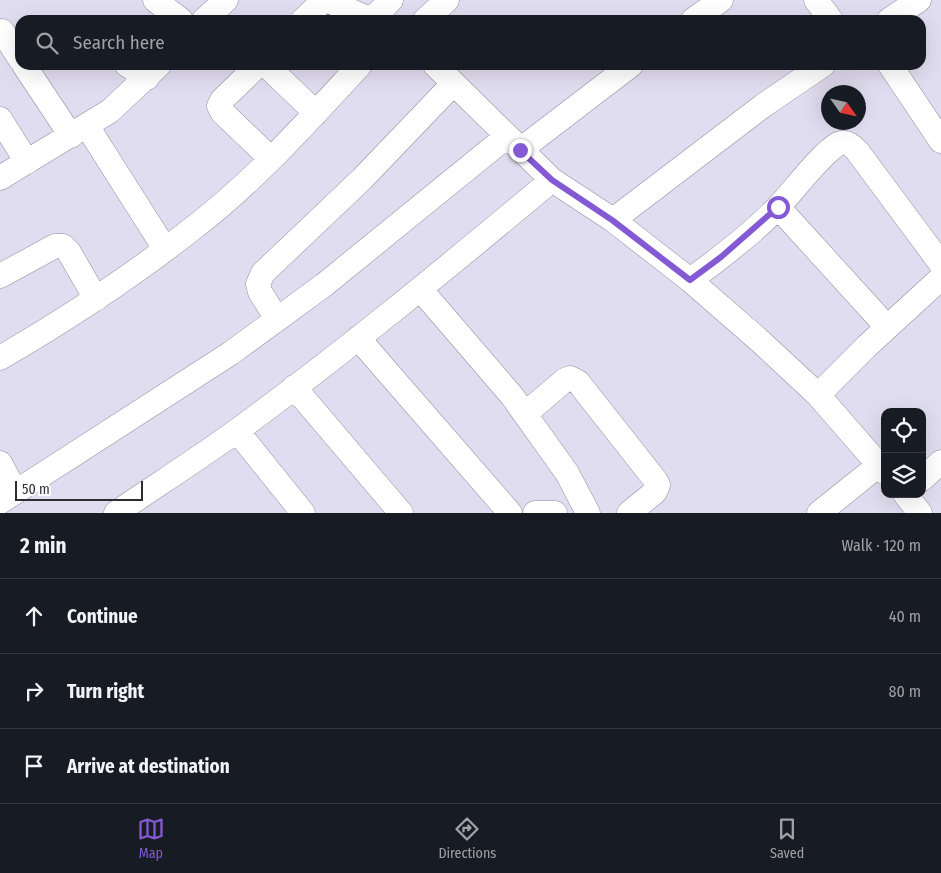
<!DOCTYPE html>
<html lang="en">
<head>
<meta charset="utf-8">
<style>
	:root { --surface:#171b24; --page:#242831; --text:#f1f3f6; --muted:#9ea1a6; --line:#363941; --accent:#835ad4 }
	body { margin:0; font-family:"Fira Sans Condensed",sans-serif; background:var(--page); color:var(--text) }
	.controls { position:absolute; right:15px; bottom:15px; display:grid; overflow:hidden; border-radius:10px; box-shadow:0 5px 20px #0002 }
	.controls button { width:45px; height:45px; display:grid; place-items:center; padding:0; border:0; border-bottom:1px solid var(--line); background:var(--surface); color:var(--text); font:25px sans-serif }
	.compass { position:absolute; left:821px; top:85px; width:45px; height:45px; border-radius:50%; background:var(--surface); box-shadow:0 5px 20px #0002; rotate:124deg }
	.scale { position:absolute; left:15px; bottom:12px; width:128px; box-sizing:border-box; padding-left:5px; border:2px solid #2d2c33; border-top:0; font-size:14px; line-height:18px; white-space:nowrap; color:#2d2c33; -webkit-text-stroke:4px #fff; paint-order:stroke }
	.stop { position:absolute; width:15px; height:15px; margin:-11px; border:4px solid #835ad4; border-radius:50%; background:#fff }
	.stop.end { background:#835ad4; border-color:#fff; box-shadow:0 1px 5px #0008 }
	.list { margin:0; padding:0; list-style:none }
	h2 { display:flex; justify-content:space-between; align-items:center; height:65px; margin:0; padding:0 20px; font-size:21px }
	h2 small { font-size:16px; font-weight:400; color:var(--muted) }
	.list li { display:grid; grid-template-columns:32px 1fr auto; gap:15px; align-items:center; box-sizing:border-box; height:75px; padding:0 20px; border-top:1px solid var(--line) }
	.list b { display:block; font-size:19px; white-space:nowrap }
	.list em { font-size:16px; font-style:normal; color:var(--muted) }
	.icon { flex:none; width:28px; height:28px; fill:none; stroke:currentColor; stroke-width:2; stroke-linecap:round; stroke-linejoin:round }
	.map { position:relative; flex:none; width:941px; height:513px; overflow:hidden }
	.search { position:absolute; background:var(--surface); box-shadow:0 5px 20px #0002; left:15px; right:15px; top:15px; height:55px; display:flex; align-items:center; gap:12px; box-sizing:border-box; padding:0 18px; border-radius:15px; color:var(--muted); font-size:19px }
	.sheet { height:290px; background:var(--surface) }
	nav { display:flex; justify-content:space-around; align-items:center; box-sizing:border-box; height:70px; border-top:1px solid var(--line); background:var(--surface); font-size:14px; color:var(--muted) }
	nav a { display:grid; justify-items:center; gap:2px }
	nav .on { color:var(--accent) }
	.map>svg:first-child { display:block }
</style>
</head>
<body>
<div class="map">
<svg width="941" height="513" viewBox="0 0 941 513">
	<rect width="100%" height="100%" fill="#e1ddf0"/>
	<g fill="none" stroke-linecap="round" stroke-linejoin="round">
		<g stroke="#918d9e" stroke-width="25">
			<path id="minor" d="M155,0l26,20
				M327,0l44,20
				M816,0l15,20
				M204,20l22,-20
				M303,20l21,-20
				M371,20l20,-20
				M425,20l22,-20
				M693,20l28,-20
				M889,20l30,-20
				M2,31l18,28
				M24,65l47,71
				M127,65l20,13
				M258,65l-36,35 -3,6 3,6 49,47
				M266,65l50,48
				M435,65l117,115 61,40 77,60 70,61 58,54 67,77
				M890,65l51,76
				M0,119l27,43
				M87,126l78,123
				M520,150l111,-85
				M0,178l110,-67 49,-46
				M778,207l109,120
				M613,220l151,-115 59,-40
				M0,276l55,-30h8l6,6 27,47
				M690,280c32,-23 62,-46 89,-74 15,-16 42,-52 59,-62 9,-4 15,2 20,8l83,112
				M421,290l91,106 55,77 21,40
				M277,319l-17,-27 -2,-8 5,-11 99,-94 91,-95
				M358,338l152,175
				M0,358c67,-39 131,-81 192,-129 62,-47 115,-107 168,-164
				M294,387l107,126
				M818,395l49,-49 74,-68
				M525,414l40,-34 5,-2 8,4 78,99 2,4 -3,7 -26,21
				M237,431l66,82
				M0,463l15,28
				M922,479l19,-17
				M905,494l15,19
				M0,502l231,-149 93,-68 182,-148
				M116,513c41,-28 82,-54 122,-83 108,-79 211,-164 314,-250
				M535,513h20
				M819,513l60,-48"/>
		</g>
		<use href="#minor" stroke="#fff" stroke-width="24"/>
	</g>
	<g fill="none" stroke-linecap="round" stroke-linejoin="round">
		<path stroke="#835ad4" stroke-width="6" d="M520,150l32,30 60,40 78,60 31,-23 57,-50"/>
	</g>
</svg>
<div class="controls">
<button><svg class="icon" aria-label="locate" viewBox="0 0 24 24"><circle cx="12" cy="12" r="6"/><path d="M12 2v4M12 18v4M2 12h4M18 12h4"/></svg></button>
<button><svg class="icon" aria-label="layers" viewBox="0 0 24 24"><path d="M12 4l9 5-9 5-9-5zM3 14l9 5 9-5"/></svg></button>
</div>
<svg class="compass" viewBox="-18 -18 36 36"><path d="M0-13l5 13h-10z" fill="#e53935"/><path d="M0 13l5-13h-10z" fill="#9ea1a6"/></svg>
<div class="scale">50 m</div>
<div class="stop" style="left:778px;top:207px"></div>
<div class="stop end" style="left:520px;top:150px"></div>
<div class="search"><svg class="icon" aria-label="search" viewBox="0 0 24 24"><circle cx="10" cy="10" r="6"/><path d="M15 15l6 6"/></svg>Search here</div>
</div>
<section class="sheet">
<h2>2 min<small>Walk · 120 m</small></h2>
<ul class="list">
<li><svg class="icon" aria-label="ahead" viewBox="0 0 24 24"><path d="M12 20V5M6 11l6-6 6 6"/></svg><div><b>Continue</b></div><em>40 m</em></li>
<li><svg class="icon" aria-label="right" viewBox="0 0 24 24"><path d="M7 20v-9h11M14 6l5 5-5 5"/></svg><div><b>Turn right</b></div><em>80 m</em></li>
<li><svg class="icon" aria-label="arrive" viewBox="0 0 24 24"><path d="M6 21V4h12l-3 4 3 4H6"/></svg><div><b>Arrive at destination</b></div></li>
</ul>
</section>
<nav>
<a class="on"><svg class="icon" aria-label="map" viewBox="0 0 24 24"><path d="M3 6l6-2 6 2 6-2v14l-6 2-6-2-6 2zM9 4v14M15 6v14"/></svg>Map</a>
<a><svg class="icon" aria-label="directions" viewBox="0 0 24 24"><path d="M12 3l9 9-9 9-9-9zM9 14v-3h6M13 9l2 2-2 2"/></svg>Directions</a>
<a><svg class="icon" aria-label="saved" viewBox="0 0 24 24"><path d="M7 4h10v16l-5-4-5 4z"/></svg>Saved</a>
</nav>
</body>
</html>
